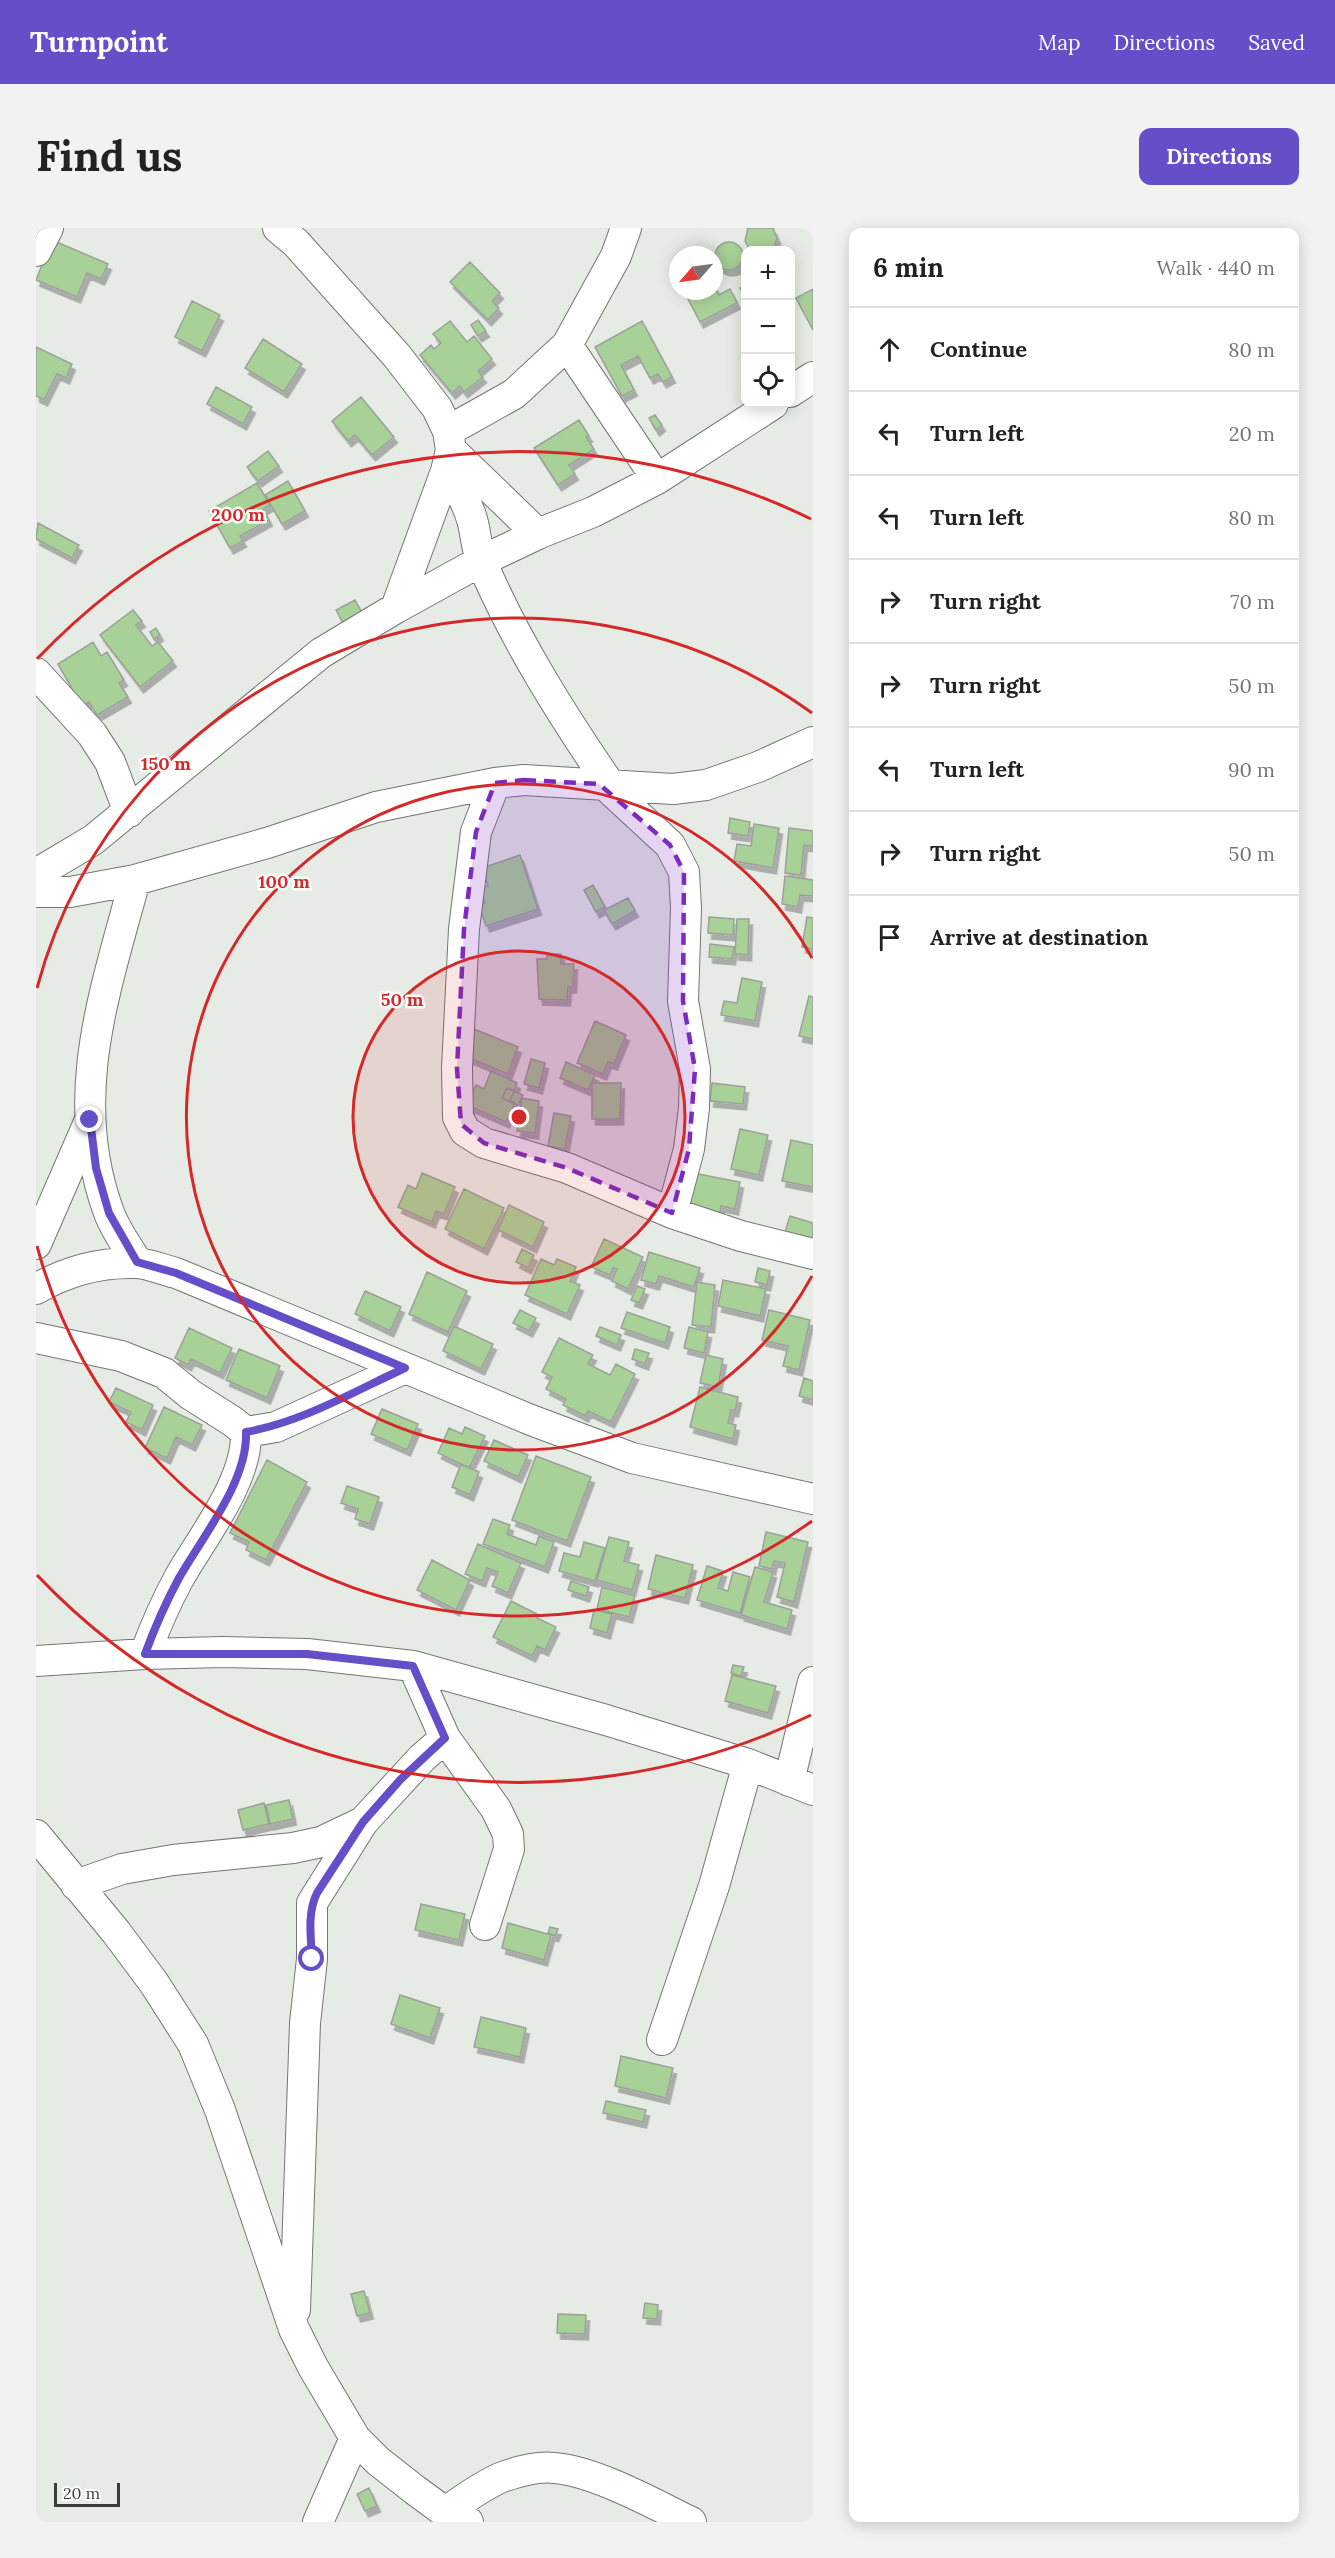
<!DOCTYPE html>
<html lang="en">
<head>
<meta charset="utf-8">
<style>
	:root { --surface:#fff; --page:#f2f2f2; --text:#222; --muted:#767676; --line:#e0e0e0; --accent:#654fc8 }
	body { margin:0; font-family:Lora,serif; background:var(--page); color:var(--text) }
	.controls { position:absolute; right:18px; top:18px; display:grid; overflow:hidden; border-radius:12px; box-shadow:0 3px 15px #0003 }
	.controls button { width:54px; height:54px; display:grid; place-items:center; padding:0; border:0; border-bottom:2px solid var(--line); background:var(--surface); color:var(--text); font:30px sans-serif }
	.compass { position:absolute; left:633px; top:18px; width:54px; height:54px; border-radius:50%; background:var(--surface); box-shadow:0 3px 15px #0003; rotate:242deg }
	.scale { position:absolute; left:18px; bottom:15px; width:66px; box-sizing:border-box; padding-left:6px; border:3px solid #3c3d3b; border-top:0; font-size:16px; line-height:21px; white-space:nowrap; color:#3c3d3b; -webkit-text-stroke:4px #fff; paint-order:stroke }
	.stop { position:absolute; width:18px; height:18px; margin:-14px; border:4px solid #654fc8; border-radius:50%; background:#fff }
	.stop.end { background:#654fc8; border-color:#fff; box-shadow:0 2px 6px #0008 }
	.list { margin:0; padding:0; list-style:none }
	h2 { display:flex; justify-content:space-between; align-items:center; height:78px; margin:0; padding:0 24px; font-size:26px }
	h2 small { font-size:20px; font-weight:400; color:var(--muted) }
	.list li { display:grid; grid-template-columns:39px 1fr auto; gap:18px; align-items:center; box-sizing:border-box; height:84px; padding:0 24px; border-top:2px solid var(--line) }
	.list b { display:block; font-size:22px; white-space:nowrap }
	.list em { font-size:20px; font-style:normal; color:var(--muted) }
	.icon { flex:none; width:33px; height:33px; fill:none; stroke:currentColor; stroke-width:2; stroke-linecap:round; stroke-linejoin:round }
	.map { position:relative; flex:none; width:777px; height:2294px; overflow:hidden; border-radius:12px }
	header { display:flex; align-items:center; gap:36px; box-sizing:border-box; height:84px; padding:0 30px; background:var(--accent); color:#fff }
	header strong { font-size:28px }
	nav { display:flex; gap:33px; margin-inline-start:auto; font-size:21px }
	.intro { display:flex; align-items:center; justify-content:space-between; box-sizing:border-box; height:144px; padding:0 36px }
	h1 { margin:0; font-size:42px }
	.button { padding:15px 27px; border-radius:12px; background:var(--accent); color:#fff; font-size:21px; font-weight:700 }
	main { display:flex; gap:36px; padding:0 36px }
	aside { flex:1; background:var(--surface); border-radius:12px; box-shadow:0 3px 15px #0003 }
	.map>svg:first-child { display:block }
</style>
</head>
<body>
<header>
<strong>Turnpoint</strong>
<nav><a>Map</a><a>Directions</a><a>Saved</a></nav>
</header>
<div class="intro"><h1>Find us</h1><a class="button">Directions</a></div>
<main>
<div class="map">
<svg width="777" height="2294" viewBox="0 0 777 2294">
	<defs>
		<filter id="shadow"><feDropShadow dx="3.5" dy="6" stdDeviation="0" flood-color="#0004"/></filter>
	</defs>
	<rect width="100%" height="100%" fill="#e7ebe6"/>
	<path fill="#a8d197" stroke="#9ca09b" stroke-width="1.5" filter="url(#shadow)" d="M712,0h25l4,10 -3,10 -3,2h-21l-5,-9z
		M16,12l56,24 -7,15 -14,-6 -10,24 -41,-17z
		M679 28a14 14 0 1 1 28 0a14 14 0 1 1-28 0Z
		M434,34l30,31 -8,8 7,7 -11,12 -38,-38z
		M678,57l5,10 11,-6 7,14 -37,19 -16,-31h30z
		M710,57v13l-6,-10z
		M777,61v41l-17,-32z
		M156,73l28,14 -18,36 -27,-14z
		M442,92l8,11 -8,5 -7,-11z
		M414,93l17,21 7,-6 18,23 -14,12 5,6 -19,15 -4,-6 -8,7 -32,-38 11,-10 3,4 7,-6 -8,-9z
		M606,93l30,56 -9,5 -5,-8 -8,4 -12,-22 -17,9 13,25 -12,6 -27,-49z
		M227,111l39,25 -18,28 -39,-24z
		M0,119l36,17 -6,14 -9,-4 -13,26 -8,-4z
		M180,159l36,20 -9,17 -36,-20z
		M325,169l33,40 -22,18 -17,-20 -7,6 -16,-20z
		M619,187l7,10 -6,5 -7,-12z
		M543,192l10,16 -3,1 8,12 -25,16 6,9 -17,11 -24,-37z
		M232,223l11,15 -21,15 -11,-14z
		M252,253l17,30 -23,13 -17,-29z
		M221,255l13,22 -7,4 6,11 -29,16 3,5 -13,7 -21,-37z
		M2,295l41,22 -7,13 -36,-19z
		M319,372l7,13 -19,10 -7,-13z
		M97,382l9,11 -6,4 16,21 6,-4 15,19 -33,26 -40,-52z
		M120,400l4,7 -6,4 -4,-7z
		M57,414l8,14 6,-4 17,28 -5,3 9,14 -31,18 -8,-13 -7,4 -24,-42z
		M694,590l20,4 -2,14 -20,-3z
		M718,596l25,4 -6,40 -39,-7 3,-17 14,2z
		M753,600l24,3v15l-9,-1 -3,30 -16,-2z
		M484,627l18,54 -52,17 -7,-21 6,-2 -5,-15 8,-2 -6,-18z
		M749,648l28,4v16l-13,-1 -2,12 -16,-3z
		M557,657l12,22 -9,5 -12,-22z
		M592,670l7,13 -23,13 -8,-14z
		M673,689l25,2 -1,16 -25,-2z
		M771,689l6,1v31l-11,-2z
		M701,691h12l-1,36 -13,-1z
		M674,716l24,3 -2,12 -23,-2z
		M511,726h14v10h13l-1,23h-5l-1,13 -28,-1 -2,-40h10z
		M706,750l20,4 -7,39 -34,-6 3,-14 13,2z
		M773,768l4,1v42l-14,-3z
		M559,793l31,14 -12,29 -6,-2 -5,12 -26,-11z
		M438,801l44,18 -10,27 -44,-18z
		M495,831l14,4 -6,25 -15,-4z
		M530,834l29,13 -7,15 -28,-12z
		M455,843l26,12 -7,18 5,2 -9,19 -39,-17 9,-20 8,4z
		M556,855h29l-1,36h-28z
		M676,855l33,4 -2,17 -33,-3z
		M471,860l16,7 -5,10 -16,-7z
		M486,870l17,3 -4,32 -18,-2z
		M518,885l17,3 -6,33 -17,-3z
		M704,901l28,6 -9,40 -28,-6z
		M755,912l22,5v42l-31,-6z
		M386,945l33,14 -11,27 -8,-3 -4,11 -34,-15 10,-22 8,4z
		M657,945l47,9 -5,27 -14,-3 -1,7 -33,-6z
		M428,961l40,19 -20,41 -39,-20z
		M473,977l35,17 -11,25 -35,-17z
		M754,988l23,7v18l-28,-9z
		M568,1011l39,18 -15,32 -16,-8 5,-12 -4,-1 -3,7 -19,-8z
		M486,1021l12,6 -6,13 -12,-6z
		M613,1024l51,16 -6,19 -35,-11 -3,8 -15,-4z
		M505,1031l13,6 3,-6 19,8 -6,14 10,4 -13,29 -42,-19z
		M722,1040l12,3 -3,14 -12,-3z
		M391,1044l40,19 -19,41 -39,-18z
		M687,1052l43,9 -6,27 -42,-10z
		M661,1054l18,3 -4,42 -19,-2z
		M601,1058l8,3 -6,14 -8,-3z
		M329,1063l36,16 -11,24 -35,-17z
		M484,1082l16,8 -7,13 -16,-8z
		M733,1082l41,10 -11,50 -16,-4 5,-20 -26,-6z
		M591,1084l43,15 -5,16 -44,-15z
		M418,1098l39,18 -12,25 -38,-18z
		M564,1099l21,8 -4,10 -21,-9z
		M653,1099l19,5 -4,21 -20,-5z
		M153,1100l43,20 -12,25 -29,-14 -3,6 -13,-7z
		M523,1110l34,17 -5,9 22,11 6,-11 19,10 -24,48 -23,-11 -3,5 -22,-11 3,-6 -20,-10 6,-12 -10,-5z
		M203,1121l41,17 -13,32 -41,-18z
		M599,1121l14,4 -4,11 -13,-5z
		M670,1127l17,4 -5,28 -18,-4z
		M768,1150l9,3v19l-14,-4z
		M664,1159l38,10 -3,14 -4,-1 -3,13 8,2 -3,14 -43,-12z
		M80,1160l37,17 -11,25 -16,-8 5,-10 -22,-10z
		M128,1179l38,18 -10,20 -16,-8 -9,21 -22,-10z
		M346,1181l36,15 -11,26 -36,-16z
		M429,1199l20,9 -16,32 -31,-15 11,-25 13,6z
		M458,1212l34,15 -10,22 -34,-16z
		M500,1228l55,21 -24,64 -55,-21z
		M231,1232l40,22 -41,78 -20,-10 3,-8 -19,-9z
		M425,1236l18,8 -9,23 -18,-8z
		M311,1258l32,11 -9,27 -15,-5 3,-10 -17,-6z
		M457,1291l17,6 -3,9 29,11 3,-9 15,6 -9,25 -62,-23z
		M730,1304l42,10 -14,60 -17,-5 8,-34 -11,-2 -2,8 -13,-3z
		M573,1309l20,5 -5,19 15,4 -7,25 -35,-10z
		M548,1314l21,6 -10,33 -36,-10 5,-18 16,4z
		M442,1316l43,19 -13,30 -16,-7 6,-14 -11,-4 -5,13 -17,-7z
		M620,1327l37,10 -8,33 -37,-9z
		M396,1332l38,20 -14,30 -39,-20z
		M671,1338l16,5 -5,17 10,3 5,-19 17,5 -10,36 -43,-13z
		M719,1339l18,5 -9,30 28,8 -5,19 -46,-14z
		M535,1353l18,6 -3,9 -18,-6z
		M566,1359l33,9 -6,21 -32,-8z
		M475,1373l28,14 -2,3 19,9 -11,23 -8,-4 -5,10 -39,-19z
		M558,1382l18,4 -5,19 -17,-5z
		M697,1437l11,2 -3,9 -10,-3z
		M696,1447l44,11 -8,27 -43,-12z
		M253,1572l4,19 -23,5 -4,-19z
		M228,1575l5,21 -26,6 -5,-20z
		M385,1676l44,10 -6,26 -44,-10z
		M472,1695l43,12 -7,25 -42,-12z
		M514,1699l8,2 -3,7 -7,-3z
		M364,1767l40,13 -10,30 -39,-14z
		M445,1789l45,11 -6,29 -46,-10z
		M585,1828l52,12 -7,30 -51,-12z
		M570,1873l40,9 -3,12 -40,-9z
		M328,2063l6,22 -13,3 -6,-22z
		M609,2075l13,2 -1,14 -14,-1z
		M522,2086l28,1 -1,19 -28,-1z
		M333,2260l8,18 -12,5 -8,-17z"/>
	<g fill="none" stroke-linecap="round" stroke-linejoin="round">
		<g stroke="#737672" stroke-width="32">
			<path id="minor" d="M242,0l18,15 101,113 40,52 11,23 3,19 -5,21 -50,137
				M0,23l12,-23
				M531,117l90,134
				M754,164l23,-15
				M412,203l66,-37 53,-49 49,-89 10,-28
				M415,222l87,84
				M410,243c13,17 22,32 27,52 3,13 4,28 9,40 34,79 80,152 128,222
				M0,445l56,61 18,28 19,50
				M459,555l-19,49 -12,97 -7,139 1,49 7,14 19,12 83,25 105,45 69,23 72,18
				M568,556l66,61 14,27 2,36 -3,93 12,68 -1,39 -5,41 -17,64
				M0,646l57,-34 228,-187 75,-45 85,-47 59,-28 53,-21 64,-33 116,-75
				M99,652c-30,112 -68,216 -27,330 6,18 19,36 29,52
				M0,664h34l65,-12 132,-37 109,-36 119,-24 29,-3 149,9 33,-4 52,-18 55,-25
				M0,1016l54,-124
				M0,1061c29,-17 64,-27 99,-26 13,0 28,7 41,10l355,147 101,38 181,41
				M0,1110l85,18 43,17 27,22 41,26 14,11c2,48 -43,104 -67,146 -13,24 -24,49 -34,76
				M210,1204l30,-5 129,-59
				M0,1433l109,-7 77,-2 85,2 106,12 193,54 142,44 65,26
				M377,1438l32,72 51,71 12,25 1,15 -24,76
				M753,1553l24,-99
				M0,1607l80,97 38,51 39,61 27,66 74,219 19,38 42,71 23,23 37,29 30,22 23,10
				M40,1657l46,-16 51,-9 120,-12 28,-6 40,-19
				M626,1812l52,-154 34,-122
				M259,2082l10,-287 7,-64v-56l51,-81 59,-64 23,-20
				M409,2284c18,-12 35,-25 55,-34 15,-6 38,-12 54,-10 41,3 100,36 137,54
				M282,2294l37,-84"/>
		</g>
		<use href="#minor" stroke="#fff" stroke-width="30"/>
	</g>
	<g fill="none" stroke-linecap="round" stroke-linejoin="round">
		<path stroke="#654fc8" stroke-width="8" d="M54,892l6,48 13,45 28,49 39,11 229,95c-52,24 -103,54 -159,64 2,49 -43,104 -67,146 -13,24 -24,49 -34,76h162l106,12 32,72 -45,42 -37,42 -46,71c-10,20 -6,44 -5,66"/>
	</g>
	<path fill="#7b2cbf" fill-opacity="0.2" stroke="#7b2cbf" stroke-width="4.5" stroke-dasharray="12 8" stroke-linejoin="round" d="M488,552l75,4 71,61 14,27 -1,129 12,68 -6,80 -17,64 -105,-45 -83,-25 -23,-19 -4,-56 7,-139 12,-97 19,-49z"/>
	<circle cx="483" cy="889" r="166" fill="#d62828" fill-opacity=".12"/>
	<g fill="none" stroke="#d62828" stroke-width="3">
		<circle cx="483" cy="889" r="166"/>
		<path d="M776 1048A333 333 0 1 1 776 730"/>
		<path d="M776 1293A499 499 0 0 1 1 1018M1 760A499 499 0 0 1 776 485"/>
		<path d="M775 1487A665 665 0 0 1 1 1347M1 431A665 665 0 0 1 775 291"/>
	</g>
	<circle cx="483" cy="889" r="9" fill="#d62828" stroke="#fff" stroke-width="3"/>
	<g font-size="18" text-anchor="middle" font-weight="bold" fill="#d62828" stroke="#fff" stroke-width="5" stroke-linejoin="round" paint-order="stroke">
		<text x="202" y="293">200 m</text>
		<text x="130" y="542">150 m</text>
		<text x="248" y="660">100 m</text>
		<text x="366" y="778">50 m</text>
	</g>
</svg>
<div class="controls">
<button>+</button>
<button>−</button>
<button><svg class="icon" aria-label="locate" viewBox="0 0 24 24"><circle cx="12" cy="12" r="6"/><path d="M12 2v4M12 18v4M2 12h4M18 12h4"/></svg></button>
</div>
<svg class="compass" viewBox="-18 -18 36 36"><path d="M0-13l5 13h-10z" fill="#e53935"/><path d="M0 13l5-13h-10z" fill="#767676"/></svg>
<div class="scale">20 m</div>
<div class="stop" style="left:276px;top:1731px"></div>
<div class="stop end" style="left:54px;top:892px"></div>
</div>
<aside>
<h2>6 min<small>Walk · 440 m</small></h2>
<ul class="list">
<li><svg class="icon" aria-label="ahead" viewBox="0 0 24 24"><path d="M12 20V5M6 11l6-6 6 6"/></svg><div><b>Continue</b></div><em>80 m</em></li>
<li><svg class="icon" aria-label="left" viewBox="0 0 24 24"><path d="M17 20v-9H6M10 6l-5 5 5 5"/></svg><div><b>Turn left</b></div><em>20 m</em></li>
<li><svg class="icon" aria-label="left" viewBox="0 0 24 24"><path d="M17 20v-9H6M10 6l-5 5 5 5"/></svg><div><b>Turn left</b></div><em>80 m</em></li>
<li><svg class="icon" aria-label="right" viewBox="0 0 24 24"><path d="M7 20v-9h11M14 6l5 5-5 5"/></svg><div><b>Turn right</b></div><em>70 m</em></li>
<li><svg class="icon" aria-label="right" viewBox="0 0 24 24"><path d="M7 20v-9h11M14 6l5 5-5 5"/></svg><div><b>Turn right</b></div><em>50 m</em></li>
<li><svg class="icon" aria-label="left" viewBox="0 0 24 24"><path d="M17 20v-9H6M10 6l-5 5 5 5"/></svg><div><b>Turn left</b></div><em>90 m</em></li>
<li><svg class="icon" aria-label="right" viewBox="0 0 24 24"><path d="M7 20v-9h11M14 6l5 5-5 5"/></svg><div><b>Turn right</b></div><em>50 m</em></li>
<li><svg class="icon" aria-label="arrive" viewBox="0 0 24 24"><path d="M6 21V4h12l-3 4 3 4H6"/></svg><div><b>Arrive at destination</b></div></li>
</ul>
</aside>
</main>
</body>
</html>
